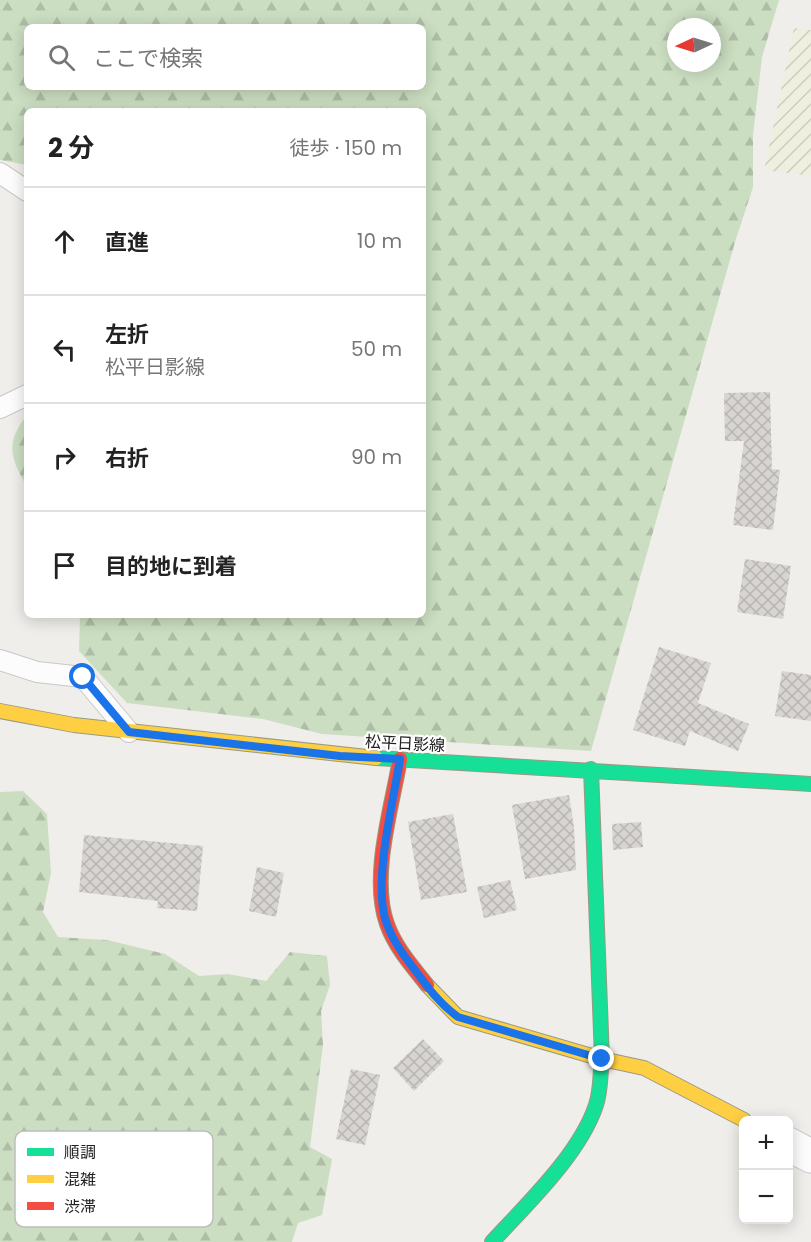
<!DOCTYPE html>
<html lang="ja">
<head>
<meta charset="utf-8">
<style>
	:root { --surface:#fff; --page:#f2f2f2; --text:#222; --muted:#767676; --line:#e0e0e0 }
	body { margin:0; font-family:Poppins,"Noto Sans JP",sans-serif; background:var(--page); color:var(--text) }
	.controls { position:absolute; right:18px; bottom:18px; display:grid; overflow:hidden; border-radius:9px; box-shadow:0 3px 15px #0003 }
	.controls button { width:54px; height:54px; display:grid; place-items:center; padding:0; border:0; border-bottom:2px solid var(--line); background:var(--surface); color:var(--text); font:30px sans-serif }
	.compass { position:absolute; left:667px; top:18px; width:54px; height:54px; border-radius:50%; background:var(--surface); box-shadow:0 3px 15px #0003; rotate:266deg }
	.stop { position:absolute; width:18px; height:18px; margin:-14px; border:4px solid #1a73e8; border-radius:50%; background:#fff }
	.stop.end { background:#1a73e8; border-color:#fff; box-shadow:0 2px 6px #0008 }
	.list { margin:0; padding:0; list-style:none }
	h2 { display:flex; justify-content:space-between; align-items:center; height:78px; margin:0; padding:0 24px; font-size:26px }
	h2 small { font-size:20px; font-weight:400; color:var(--muted) }
	.list li { display:grid; grid-template-columns:39px 1fr auto; gap:18px; align-items:center; box-sizing:border-box; height:108px; padding:0 24px; border-top:2px solid var(--line) }
	.list b { display:block; font-size:22px; white-space:nowrap }
	.list p { margin:0; font-size:20px; white-space:nowrap; color:var(--muted) }
	.list em { font-size:20px; font-style:normal; color:var(--muted) }
	.icon { flex:none; width:33px; height:33px; fill:none; stroke:currentColor; stroke-width:2; stroke-linecap:round; stroke-linejoin:round }
	.map { position:relative; flex:none; width:811px; height:1242px; overflow:hidden }
	.search { position:absolute; background:var(--surface); box-shadow:0 3px 15px #0003; left:24px; top:24px; width:402px; height:66px; display:flex; align-items:center; gap:15px; box-sizing:border-box; padding:0 21px; border-radius:9px; color:var(--muted); font-size:22px }
	.panel { position:absolute; background:var(--surface); box-shadow:0 3px 15px #0003; left:24px; top:108px; width:402px; height:510px; border-radius:9px }
	.map>svg:first-child { display:block }
</style>
</head>
<body>
<div class="map">
<svg width="811" height="1242" viewBox="0 0 811 1242">
	<defs>
		<pattern id="farmland-furrows" width="10" height="10" patternUnits="userSpaceOnUse" patternTransform="scale(1.5)"><rect width="10" height="10" fill="#efefdf"/><path d="M-1 1l2-2M0 10L10 0M9 11l2-2" fill="none" stroke="#cdcdbf"/></pattern>
		<pattern id="forest-firs" width="22" height="20" patternUnits="userSpaceOnUse" patternTransform="scale(1.5)"><rect width="22" height="20" fill="#cbdec1"/><path d="M5 1l3.5 6h-7zM16 11l3.5 6h-7z" fill="#aebea6"/></pattern>
		<pattern id="building-cross-hatch" width="8" height="8" patternUnits="userSpaceOnUse" patternTransform="scale(1.5)"><rect width="8" height="8" fill="#d7d4d2"/><path d="M0 0l8 8M0 8l8-8" fill="none" stroke="#b8b6b4"/></pattern>
	</defs>
	<rect width="100%" height="100%" fill="#f0eeeb"/>
	<path fill="url(#farmland-furrows)" d="M794,28l17,2v146l-47,-6z"/>
	<path fill="url(#forest-firs)" fill-rule="evenodd" d="M0,0h779l-17,57 -9,78v52l-18,55 -144,509 -269,-17 -59,-15 -136,-16 -48,-52 1,-36h343v-504h-396v54l-27,-5zM27,27h396v60h-396zM676,27h36v36h-36z
		M27,415v72c-16,-29 -23,-43 0,-72z
		M23,791l24,23 4,59 -8,39 15,25 49,3 58,14 34,22 29,-2 38,7 24,-29 37,4 3,29 -9,26 2,34 -13,102 22,12 -10,56 -24,8 -6,19h-292v-450z"/>
	<path fill="url(#building-cross-hatch)" d="M770,392l2,77 8,1 -7,60 -40,-5 11,-84h-19l-1,-48z
		M745,559l46,7 -8,53 -46,-7z
		M659,647l52,16 -13,40 51,21 -11,27 -48,-20 -5,15 -52,-16z
		M782,671l29,4v46l-36,-5z
		M569,795l5,32 2,43 -51,9 -13,-74z
		M453,814l14,78 -46,8 -13,-78z
		M641,822l2,25 -30,3 -1,-26z
		M84,835l119,11 -6,65 -40,-3 1,-7 -79,-9z
		M257,867l27,6 -8,44 -27,-6z
		M510,880l7,30 -33,8 -7,-31z
		M423,1039l21,22 -30,30 -21,-23z
		M351,1069l29,6 -15,70 -29,-6z"/>
	<g fill="none" stroke-linecap="round" stroke-linejoin="round">
		<g stroke="#c9c8c7" stroke-width="22">
			<path id="lane" d="M0,173l27,18
				M0,408l27,-13
				M0,660l37,12 46,5 46,55"/>
		</g>
		<g stroke="#c9c8c7" stroke-width="35">
			<path id="street" d="M788,1144l23,12"/>
		</g>
		<g stroke="#999a82" stroke-width="16">
			<path id="fast" d="M376,758l435,26
				M492,1242c34,-37 88,-88 104,-137 5,-14 4,-31 6,-46l-11,-290"/>
		</g>
		<g stroke="#999a82" stroke-width="16">
			<path id="slow" d="M0,711l74,14 302,33
				M427,985l31,32 144,42 42,9 100,52"/>
		</g>
		<g stroke="#999a82" stroke-width="16">
			<path id="jam" d="M400,759c-8,48 -30,118 -13,165 8,23 25,42 40,61"/>
		</g>
		<use href="#lane" stroke="#fdfcfc" stroke-width="20"/>
		<use href="#street" stroke="#fdfcfc" stroke-width="33"/>
		<use href="#fast" stroke="#16e098" stroke-width="14"/>
		<use href="#slow" stroke="#ffcf43" stroke-width="14"/>
		<use href="#jam" stroke="#f24e42" stroke-width="14"/>
	</g>
	<g fill="none" stroke-linecap="round" stroke-linejoin="round">
		<path stroke="#1a73e8" stroke-width="8" d="M83,677l46,55 211,24 60,3c-7,44 -26,118 -15,159 5,19 18,37 30,52 13,18 25,34 43,47l144,42"/>
	</g>
	<g text-anchor="middle" stroke-width="4.5" stroke-linejoin="round" paint-order="stroke">
		<g font-size="16" fill="#222" stroke="#fff">
			<text transform="translate(405 743) rotate(3)" y="6">松平日影線</text>
		</g>
	</g>
	<rect x="15" y="1131" width="198" height="96" rx="9" fill="#fff" stroke="#bdbdbd" stroke-width="1.5"/>
	<rect x="27" y="1148" width="27" height="8" fill="#16e098"/>
	<rect x="27" y="1175" width="27" height="8" fill="#ffcf43"/>
	<rect x="27" y="1202" width="27" height="8" fill="#f24e42"/>
	<g font-size="16" fill="#222">
		<text x="64" y="1158">順調</text>
		<text x="64" y="1185">混雑</text>
		<text x="64" y="1212">渋滞</text>
	</g>
</svg>
<div class="controls">
<button>+</button>
<button>−</button>
</div>
<svg class="compass" viewBox="-18 -18 36 36"><path d="M0-13l5 13h-10z" fill="#e53935"/><path d="M0 13l5-13h-10z" fill="#767676"/></svg>
<div class="stop" style="left:83px;top:677px"></div>
<div class="stop end" style="left:602px;top:1059px"></div>
<div class="search"><svg class="icon" aria-label="search" viewBox="0 0 24 24"><circle cx="10" cy="10" r="6"/><path d="M15 15l6 6"/></svg>ここで検索</div>
<section class="panel">
<h2>2 分<small>徒歩 · 150 m</small></h2>
<ul class="list">
<li><svg class="icon" aria-label="ahead" viewBox="0 0 24 24"><path d="M12 20V5M6 11l6-6 6 6"/></svg><div><b>直進</b></div><em>10 m</em></li>
<li><svg class="icon" aria-label="left" viewBox="0 0 24 24"><path d="M17 20v-9H6M10 6l-5 5 5 5"/></svg><div><b>左折</b><p>松平日影線</p></div><em>50 m</em></li>
<li><svg class="icon" aria-label="right" viewBox="0 0 24 24"><path d="M7 20v-9h11M14 6l5 5-5 5"/></svg><div><b>右折</b></div><em>90 m</em></li>
<li><svg class="icon" aria-label="arrive" viewBox="0 0 24 24"><path d="M6 21V4h12l-3 4 3 4H6"/></svg><div><b>目的地に到着</b></div></li>
</ul>
</section>
</div>
</body>
</html>
